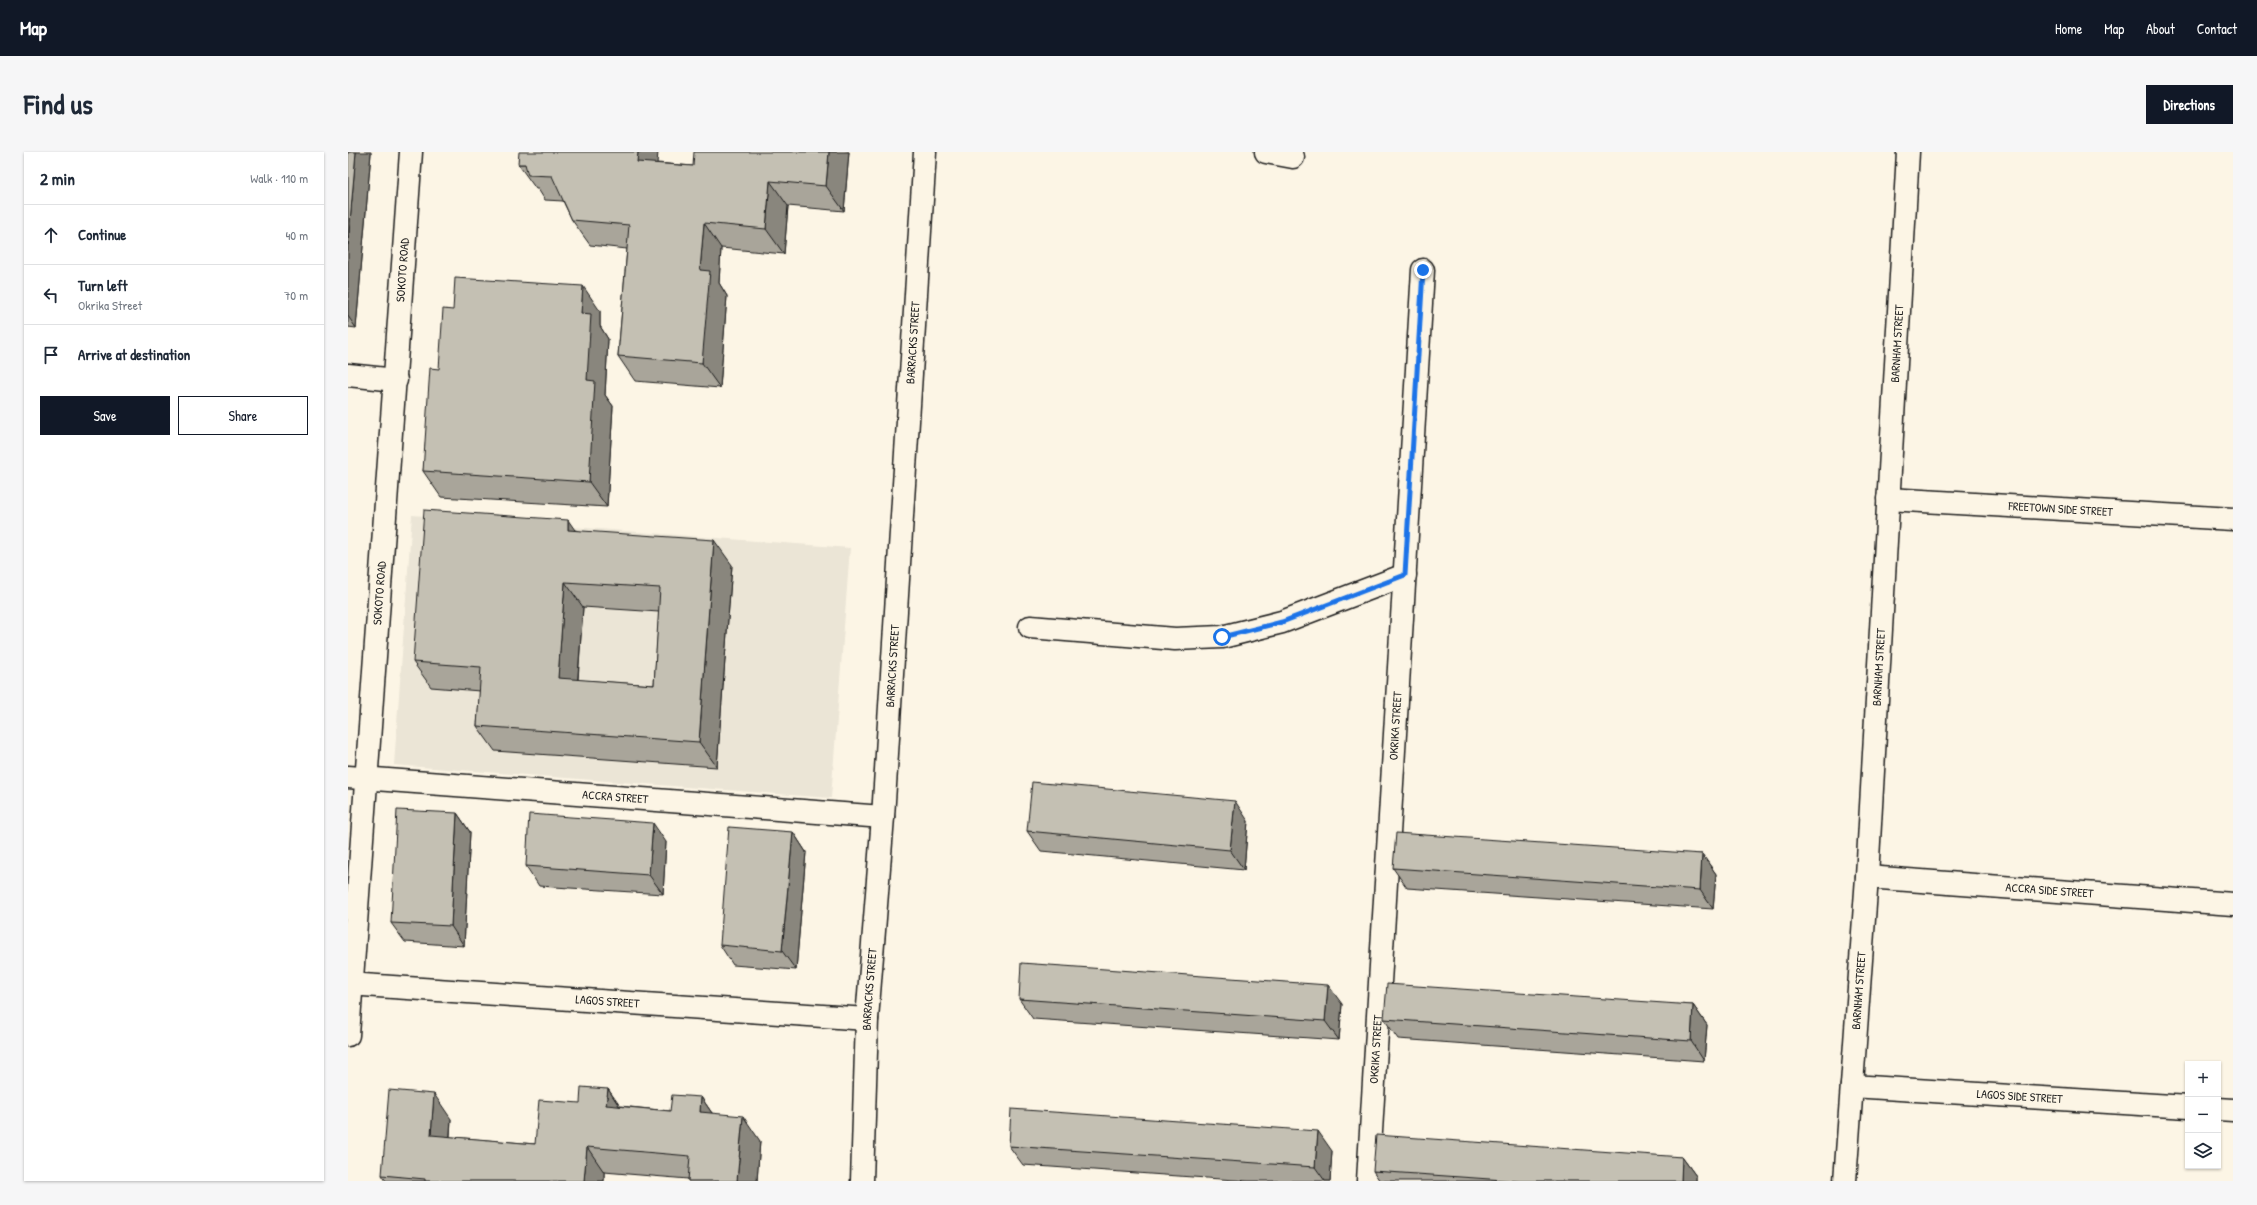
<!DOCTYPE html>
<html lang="en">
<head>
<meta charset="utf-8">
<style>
	:root { --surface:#fff; --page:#f6f6f7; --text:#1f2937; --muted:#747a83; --line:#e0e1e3; --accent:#111827 }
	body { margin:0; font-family:"Patrick Hand",sans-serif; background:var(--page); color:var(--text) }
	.controls { position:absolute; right:12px; bottom:12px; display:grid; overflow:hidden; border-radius:0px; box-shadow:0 1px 3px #0004 }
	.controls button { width:36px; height:36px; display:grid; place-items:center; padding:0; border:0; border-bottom:1px solid var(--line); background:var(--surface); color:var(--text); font:20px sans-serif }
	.stop { position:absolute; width:12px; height:12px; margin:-9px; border:3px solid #1a73e8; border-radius:50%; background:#fff }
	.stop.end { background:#1a73e8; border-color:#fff; box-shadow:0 1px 4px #0008 }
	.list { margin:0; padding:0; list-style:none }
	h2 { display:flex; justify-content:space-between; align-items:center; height:52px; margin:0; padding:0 16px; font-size:17px }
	h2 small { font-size:13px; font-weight:400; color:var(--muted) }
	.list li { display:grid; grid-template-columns:26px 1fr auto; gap:12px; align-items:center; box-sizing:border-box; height:60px; padding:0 16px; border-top:1px solid var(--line) }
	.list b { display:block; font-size:15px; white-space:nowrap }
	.list p { margin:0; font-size:13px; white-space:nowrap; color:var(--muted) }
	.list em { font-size:13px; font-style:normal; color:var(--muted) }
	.actions { display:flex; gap:8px; padding:12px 16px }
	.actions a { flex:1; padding:9px 0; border:1px solid var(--accent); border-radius:0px; text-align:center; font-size:14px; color:var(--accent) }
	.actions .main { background:var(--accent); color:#fff }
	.icon { flex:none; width:22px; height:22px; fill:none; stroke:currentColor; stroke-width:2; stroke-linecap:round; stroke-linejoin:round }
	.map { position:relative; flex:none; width:1885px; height:1029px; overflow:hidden; border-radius:0px }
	header { display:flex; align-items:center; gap:24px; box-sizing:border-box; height:56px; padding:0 20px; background:var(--accent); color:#fff }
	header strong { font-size:19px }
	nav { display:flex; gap:22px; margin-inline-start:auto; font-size:14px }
	.intro { display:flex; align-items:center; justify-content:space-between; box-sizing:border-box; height:96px; padding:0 24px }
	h1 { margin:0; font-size:28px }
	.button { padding:10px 18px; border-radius:0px; background:var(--accent); color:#fff; font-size:14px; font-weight:700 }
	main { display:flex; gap:24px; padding:0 24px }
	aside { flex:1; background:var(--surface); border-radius:0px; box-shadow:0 1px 3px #0004 }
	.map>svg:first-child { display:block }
</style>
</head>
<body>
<header>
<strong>Map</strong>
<nav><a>Home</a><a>Map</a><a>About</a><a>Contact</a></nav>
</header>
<div class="intro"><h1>Find us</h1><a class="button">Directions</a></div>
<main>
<aside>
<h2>2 min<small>Walk · 110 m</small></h2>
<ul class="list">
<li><svg class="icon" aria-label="ahead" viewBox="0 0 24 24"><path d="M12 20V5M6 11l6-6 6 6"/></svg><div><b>Continue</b></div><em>40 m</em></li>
<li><svg class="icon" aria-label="left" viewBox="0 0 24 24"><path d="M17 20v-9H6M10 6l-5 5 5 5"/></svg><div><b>Turn left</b><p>Okrika Street</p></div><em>70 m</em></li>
<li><svg class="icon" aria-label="arrive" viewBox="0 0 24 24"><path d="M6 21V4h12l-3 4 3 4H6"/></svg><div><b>Arrive at destination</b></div></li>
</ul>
<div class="actions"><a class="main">Save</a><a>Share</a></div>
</aside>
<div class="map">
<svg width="1885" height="1029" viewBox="0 0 1885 1029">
	<rect width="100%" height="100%" fill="#fcf5e5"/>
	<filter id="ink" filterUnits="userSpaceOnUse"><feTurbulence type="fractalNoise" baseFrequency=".025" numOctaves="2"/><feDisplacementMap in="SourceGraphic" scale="8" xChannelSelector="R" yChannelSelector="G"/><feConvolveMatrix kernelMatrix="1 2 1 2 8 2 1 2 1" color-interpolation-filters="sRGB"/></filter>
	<g filter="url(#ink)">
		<path fill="#ebe5d6" d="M64,363l438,33 -19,250 -437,-33z"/>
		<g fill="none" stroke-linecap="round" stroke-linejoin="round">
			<g stroke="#1c1c1c" stroke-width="25">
				<g id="minor">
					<path d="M918,0l27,5"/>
					<path d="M0,223l48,5"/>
					<path id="s1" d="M1540,347l345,20"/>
					<path d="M682,475l145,12 47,-2 60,-15 123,-47"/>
					<path id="s2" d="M0,625l535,40"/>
					<path id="s3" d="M1519,725l366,27"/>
					<path id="s4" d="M0,832l519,35"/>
					<path id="s5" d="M0,883l63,-883"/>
					<path id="s6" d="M1504,934l336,21"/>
					<path d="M1870,957l15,1"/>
					<path id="s7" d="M514,1029l5,-162 16,-202 42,-665"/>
					<path id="s8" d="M1020,1029l55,-911"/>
					<path id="s9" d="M1497,1029l22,-304 41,-725"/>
				</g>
			</g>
			<use href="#minor" stroke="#fcf5e5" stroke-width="22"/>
		</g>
		<path fill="#a9a59a" stroke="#1c1c1c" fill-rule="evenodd" d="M0,0l23,1 -15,175 -8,-1z
			M501,0l-5,59 -56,-5 -4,48 -63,-6 -2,35 8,13 -7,92 -85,-7 -17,-25 9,-107 -37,-4 -18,-25 -9,-19 -18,-1 -7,-11h-2l-18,-25 139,-1 36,3z
			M252,159v15l8,13 -3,56 8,11 -6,101 -166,-10 -18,-26 16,-102z
			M227,378l157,35 -15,202 -222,-16 -18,-25 3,-35 -49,-4 -18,-25zM235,455l76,5 -5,73 -76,-5z
			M109,661l13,19 -6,114 -59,-4 -14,-19z
			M900,669l-4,49 -203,-19 -14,-20z
			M445,680l13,20 -10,118 -63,-5 -13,-20z
			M318,690l-3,52 -124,-8 -13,-20z
			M1354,702l14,20 -3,35 -306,-21 -14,-20z
			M671,847l323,5 -3,36 -306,-21z
			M1345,853l14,20 -3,36 -306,-22 -14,-20z
			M260,937l12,17 50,5 31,-14 11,16 48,28 -3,40h-69v-2l-84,-7v9h-218l-4,-6 69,-56 -1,18 85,7 45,-41z
			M661,994l323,5 -2,30h-81l-226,-16z
			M1334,1005l14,19v5h-316l-7,-10z"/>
		<path fill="#89867d" stroke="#1c1c1c" d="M8,0h15v1l-15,175 -8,-12v-71z
			M290,0h20l-3,35 -18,-25z
			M481,0h20l-5,59 -18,-25z
			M422,29l18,25 -4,48 -18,-25z
			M356,71l17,25 -2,35 8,13 -7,92 -18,-25 -2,-93z
			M235,134l17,25v15l8,13 -3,56 8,11 -6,101 -18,-25 -2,-102 -6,-67z
			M220,368l18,26 -18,-16z
			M366,388l18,25 -15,202 -18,-25z
			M217,430l18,25 -7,96 -18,-25z
			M887,649l13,20 -4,49 -14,-20z
			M109,661l13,19 -6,114 -13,-20z
			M305,671l13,19 -3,52 -14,-19z
			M445,680l13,20 -10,118 -14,-19z
			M1354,702l14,20 -3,35 -13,-19z
			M980,833l14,19 -3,36 -14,-19z
			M1345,853l14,20 -3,36 -13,-20z
			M260,937l17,26 -19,-10z
			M86,942l17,25 -3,41 -17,-25z
			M353,945l17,25 -18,-10z
			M395,964l17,25 -3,40h-20z
			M970,979l14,20 -2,30h-5l-10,-14z
			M239,995l17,25v9h-20z
			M1334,1005l14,19v5h-15z"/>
		<path fill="#c4c0b3" stroke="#1c1c1c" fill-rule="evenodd" d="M0,0h8l-8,93z
			M171,0h119l-1,10 56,4 1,-14h135l-3,34 -56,-5 -4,48 -62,-6 -4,47 10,1 -8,92 -84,-7 11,-131 -57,-5 -20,-44 -24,-1 -3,-11h-7z
			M107,126l128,8 -2,27 10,1 -4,66 8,1 -6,101 -166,-11 7,-103 9,1 4,-60 10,1z
			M76,358l144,10v10l146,10 -15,202 -222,-16 4,-59 -68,-5zM217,430l95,6 -6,97 -96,-7z
			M684,630l203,19 -5,49 -203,-19z
			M49,658l60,3 -6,113 -60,-3z
			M181,662l124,9 -4,52 -123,-9z
			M381,675l64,5 -11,119 -62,-6z
			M1048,681l306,21 -2,36 -307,-22z
			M673,811l307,22 -3,36 -306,-22z
			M1039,832l306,21 -2,36 -307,-22z
			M233,935l27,2 -2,16 64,6 2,-16 29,2 -1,15 43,4 -6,65h-49l2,-25 -103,-9 -3,34h-159v-2l-43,-4 7,-85 45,4 -3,41 104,9 4,-44 41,3z
			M663,957l307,22 -3,36 -306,-21z
			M1028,983l306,22 -1,24h-162l-146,-10z"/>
	</g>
	<g fill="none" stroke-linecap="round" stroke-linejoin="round" filter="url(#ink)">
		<path stroke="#1a73e8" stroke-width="5" d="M874,485l60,-15 123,-47 18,-305"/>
	</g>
	<g text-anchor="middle" stroke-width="3" stroke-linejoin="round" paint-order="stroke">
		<g font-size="12" fill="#1c1c1c" stroke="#fcf5e5">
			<text dy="4" stroke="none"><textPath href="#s5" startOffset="767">SOKOTO ROAD</textPath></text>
			<text dy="4" stroke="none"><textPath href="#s7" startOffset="840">BARRACKS STREET</textPath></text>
			<text dy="4" stroke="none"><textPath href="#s9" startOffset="839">BARNHAM STREET</textPath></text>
			<text dy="4" stroke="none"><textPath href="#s1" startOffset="173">FREETOWN SIDE STREET</textPath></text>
			<text dy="4" stroke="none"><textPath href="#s5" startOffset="443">SOKOTO ROAD</textPath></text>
			<text dy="4" stroke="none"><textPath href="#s7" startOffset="516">BARRACKS STREET</textPath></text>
			<text dy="4" stroke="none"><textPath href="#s9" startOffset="515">BARNHAM STREET</textPath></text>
			<text dy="4" stroke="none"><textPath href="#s8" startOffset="456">OKRIKA STREET</textPath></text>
			<text dy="4" stroke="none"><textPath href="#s2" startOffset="268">ACCRA STREET</textPath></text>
			<text dy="4" stroke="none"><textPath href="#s3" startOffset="183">ACCRA SIDE STREET</textPath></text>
			<text dy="4" stroke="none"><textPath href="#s7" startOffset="192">BARRACKS STREET</textPath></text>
			<text dy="4" stroke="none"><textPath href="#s9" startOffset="191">BARNHAM STREET</textPath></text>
			<text dy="4" stroke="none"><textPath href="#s4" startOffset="260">LAGOS STREET</textPath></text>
			<text dy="4" stroke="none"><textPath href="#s8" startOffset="132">OKRIKA STREET</textPath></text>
			<text dy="4" stroke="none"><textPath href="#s6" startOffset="168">LAGOS SIDE STREET</textPath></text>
		</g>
	</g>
</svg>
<div class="controls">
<button>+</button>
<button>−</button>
<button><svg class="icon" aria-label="layers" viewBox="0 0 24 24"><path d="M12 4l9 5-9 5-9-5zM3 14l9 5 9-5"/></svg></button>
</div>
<div class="stop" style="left:874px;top:485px"></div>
<div class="stop end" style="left:1075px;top:118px"></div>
</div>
</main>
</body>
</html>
